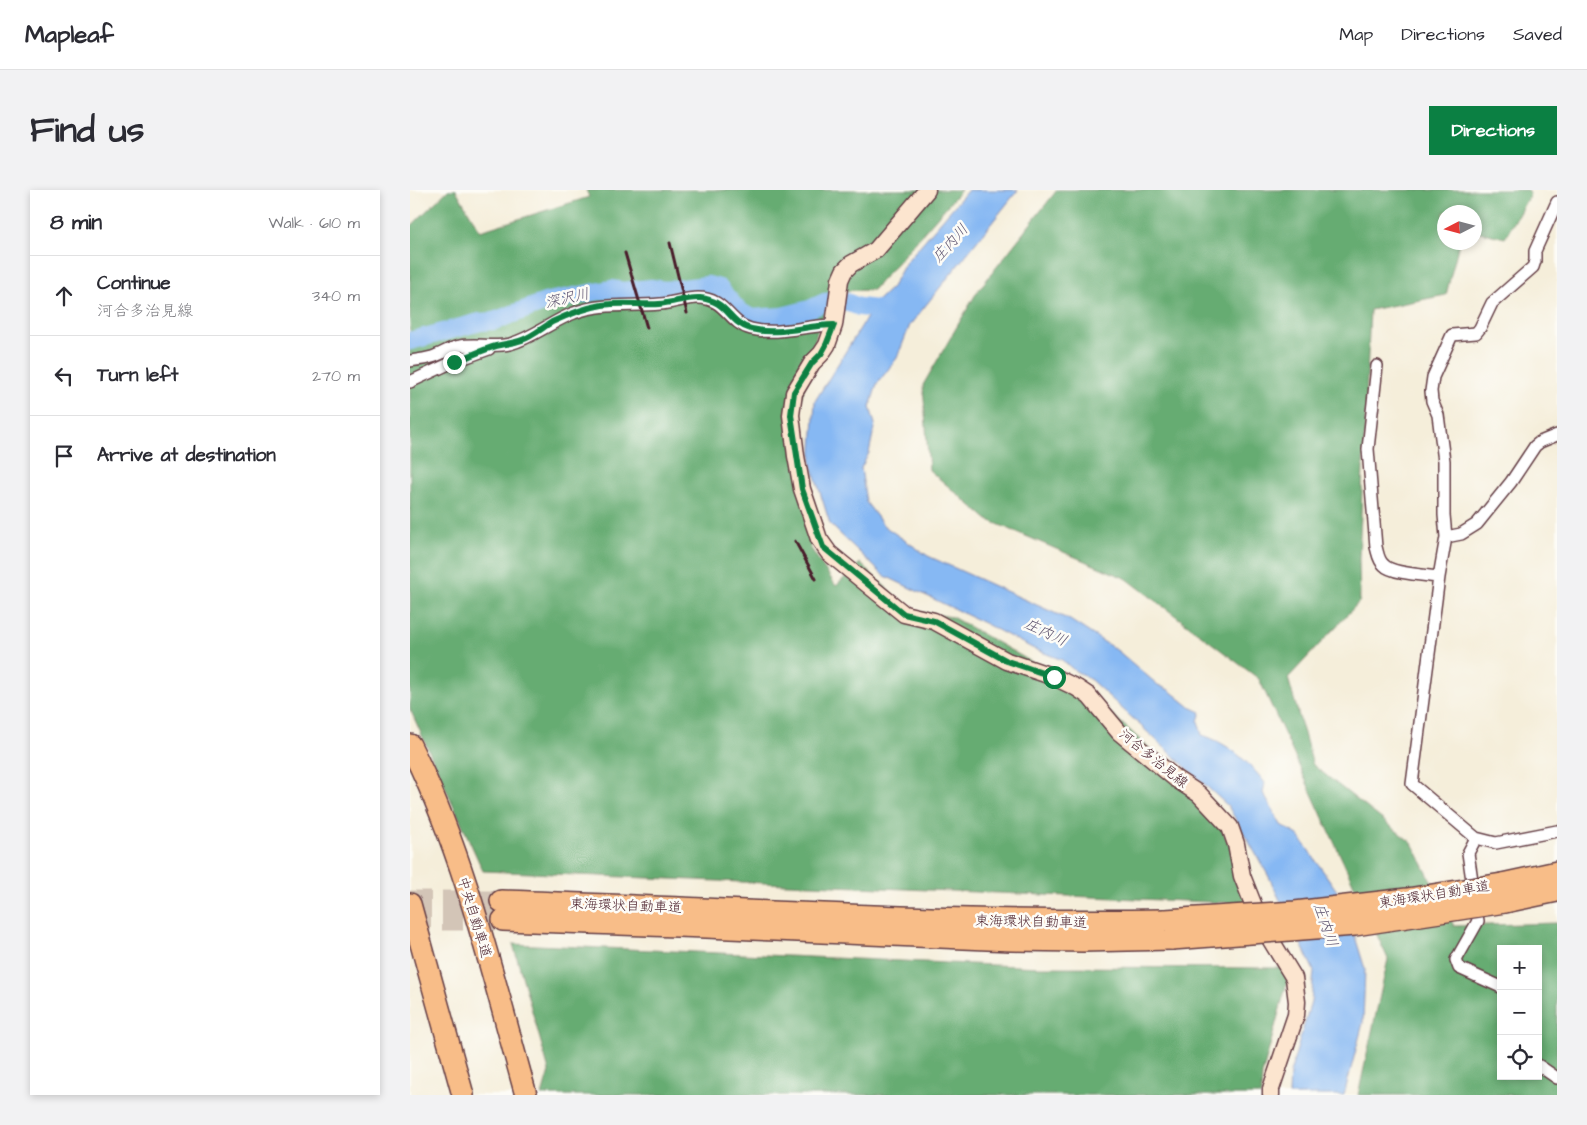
<!DOCTYPE html>
<html lang="en">
<head>
<meta charset="utf-8">
<style>
	:root { --surface:#fff; --page:#f2f2f3; --text:#2b2b33; --muted:#7c7c81; --line:#e1e1e2; --accent:#0b8043 }
	body { margin:0; font-family:"Architects Daughter","Klee One",sans-serif; background:var(--page); color:var(--text) }
	.controls { position:absolute; right:15px; bottom:15px; display:grid; overflow:hidden; border-radius:0px; box-shadow:0 2px 8px #0003 }
	.controls button { width:45px; height:45px; display:grid; place-items:center; padding:0; border:0; border-bottom:1px solid var(--line); background:var(--surface); color:var(--text); font:25px sans-serif }
	.compass { position:absolute; left:1027px; top:15px; width:45px; height:45px; border-radius:50%; background:var(--surface); box-shadow:0 2px 8px #0003; rotate:264deg }
	.stop { position:absolute; width:15px; height:15px; margin:-11px; border:4px solid #0b8043; border-radius:50%; background:#fff }
	.stop.end { background:#0b8043; border-color:#fff; box-shadow:0 1px 5px #0008 }
	.list { margin:0; padding:0; list-style:none }
	h2 { display:flex; justify-content:space-between; align-items:center; height:65px; margin:0; padding:0 20px; font-size:21px }
	h2 small { font-size:16px; font-weight:400; color:var(--muted) }
	.list li { display:grid; grid-template-columns:32px 1fr auto; gap:15px; align-items:center; box-sizing:border-box; height:80px; padding:0 20px; border-top:1px solid var(--line) }
	.list b { display:block; font-size:19px; white-space:nowrap }
	.list p { margin:0; font-size:16px; white-space:nowrap; color:var(--muted) }
	.list em { font-size:16px; font-style:normal; color:var(--muted) }
	.icon { flex:none; width:28px; height:28px; fill:none; stroke:currentColor; stroke-width:2; stroke-linecap:round; stroke-linejoin:round }
	.map { position:relative; flex:none; width:1147px; height:905px; overflow:hidden; border-radius:0px }
	header { display:flex; align-items:center; gap:30px; box-sizing:border-box; height:70px; padding:0 25px; background:var(--surface); border-bottom:1px solid var(--line) }
	header strong { font-size:24px }
	nav { display:flex; gap:28px; margin-inline-start:auto; font-size:18px }
	.intro { display:flex; align-items:center; justify-content:space-between; box-sizing:border-box; height:120px; padding:0 30px }
	h1 { margin:0; font-size:35px }
	.button { padding:12px 22px; border-radius:0px; background:var(--accent); color:#fff; font-size:18px; font-weight:700 }
	main { display:flex; gap:30px; padding:0 30px }
	aside { flex:1; background:var(--surface); border-radius:0px; box-shadow:0 2px 8px #0003 }
	.map>svg:first-child { display:block }
</style>
</head>
<body>
<header>
<strong>Mapleaf</strong>
<nav><a>Map</a><a>Directions</a><a>Saved</a></nav>
</header>
<div class="intro"><h1>Find us</h1><a class="button">Directions</a></div>
<main>
<aside>
<h2>8 min<small>Walk · 610 m</small></h2>
<ul class="list">
<li><svg class="icon" aria-label="ahead" viewBox="0 0 24 24"><path d="M12 20V5M6 11l6-6 6 6"/></svg><div><b>Continue</b><p>河合多治見線</p></div><em>340 m</em></li>
<li><svg class="icon" aria-label="left" viewBox="0 0 24 24"><path d="M17 20v-9H6M10 6l-5 5 5 5"/></svg><div><b>Turn left</b></div><em>270 m</em></li>
<li><svg class="icon" aria-label="arrive" viewBox="0 0 24 24"><path d="M6 21V4h12l-3 4 3 4H6"/></svg><div><b>Arrive at destination</b></div></li>
</ul>
</aside>
<div class="map">
<svg width="1147" height="905" viewBox="0 0 1147 905">
	<rect width="100%" height="100%" fill="#fdfcf7"/>
	<filter id="ink" filterUnits="userSpaceOnUse"><feTurbulence type="fractalNoise" baseFrequency=".02" numOctaves="2"/><feDisplacementMap in="SourceGraphic" scale="10" xChannelSelector="R" yChannelSelector="G"/><feConvolveMatrix kernelMatrix="1 2 1 2 8 2 1 2 1" color-interpolation-filters="sRGB"/></filter>
	<filter id="wash" filterUnits="userSpaceOnUse"><feTurbulence type="fractalNoise" baseFrequency=".0096" numOctaves="4" result="noise"/><feDisplacementMap in="SourceGraphic" scale="20" xChannelSelector="R" yChannelSelector="G"/><feGaussianBlur stdDeviation="1.12" result="paint"/><feColorMatrix in="noise" values="0 0 0 0 0 0 0 0 0 0 0 0 0 0 0 0 0 1.4 0 .05"/><feComposite in="paint" operator="in"/></filter>
	<g filter="url(#wash)">
		<rect width="100%" height="100%" fill="#f5eeda"/>
		<path fill="#66ac72" stroke="#58664e" fill-rule="evenodd" d="M38,0h8l24,41 109,-34 -3,-7h375l-88,100 -39,1 -16,37 -25,106 29,94 -12,19 26,39 24,-23 50,47 42,7 140,79 119,108 44,100 -772,-33 -73,-162v-482z
			M647,0h471l2,4 -25,44 -30,-7 -1,-19h-30v30l15,1 -13,52 -76,15 -11,249 1,42 -72,77 25,87 99,78 42,83 103,-3v172h-199l30,-136 -129,-280 -132,-100 -139,-59 -59,-50 -6,-85 54,-93zM1091,759h37v127h-37z
			M103,754l527,23 251,1 -29,107 -1,20h-719l7,-24z"/>
		<path fill="#86b8f3" stroke="#686c8f" d="M558,0h50l-108,135 -13,33 -20,26 -7,23 5,17 -6,29 -8,15 5,34 18,24 44,30 142,64 48,31 40,34 11,5 21,17 11,5 -3,9 4,14c26,8 47,27 63,48l-2,10 18,32 17,10 46,66 21,68 -2,54 -19,72h-55l1,-22 21,-71 3,-31 -46,-96 -40,-69 -137,-126 -17,-10 -12,-10 -28,-11 -48,-25 -103,-49 -53,-51 -19,-61 4,-62 62,-100 15,-14 14,-25z"/>
		<g fill="none" stroke-linecap="round" stroke-linejoin="round">
			<path stroke="#86b8f3" stroke-width="18" d="M0,151l70,-19 14,-1 54,-20 63,-12 12,2 28,-3 14,2 43,-5 11,3 19,22 13,8 31,-2 28,-7 15,-7 17,-2 17,7 18,2 11,11"/>
		</g>
	</g>
	<g filter="url(#ink)">
		<g fill="none" stroke-linecap="round" stroke-linejoin="round">
			<path stroke="#d3c5b7" stroke-width="21" stroke-dasharray="21 11" stroke-linecap="butt" d="M0,711h91
				M0,730h93"/>
			<g stroke="#643e45" stroke-width="14">
				<path id="minor" d="M1147,12l-22,49v10l-2,6 -41,36 -12,25 -4,5 -24,2 -19,42 -2,14 1,10 6,14 6,46v54l2,22 -7,40 -27,207 64,54 20,5 61,-12
					M0,171c7,-1 15,-2 22,-4 10,-3 19,-10 28,-11 17,-3 33,2 50,-2 23,-6 42,-23 64,-31 28,-11 57,-6 86,-9 13,-1 25,-6 38,-6 28,0 30,25 53,31 28,7 55,-4 83,-4
					M967,176l-9,83 8,98c2,6 2,13 8,18 8,9 42,10 55,12
					M0,192l43,-20 36,-13
					M1036,347l15,-3 16,-10 34,-42 24,-36 5,-4 17,-7
					M1066,648l-8,15 10,68 -22,39 3,8 42,19
					M1128,875l19,13"/>
			</g>
			<g stroke="#643e45" stroke-width="19">
				<path id="secondary" d="M517,0l-51,60 -25,14 -7,7 -4,9 -6,45 -7,20 -6,9 -9,9 -18,30 -3,22 5,41 6,33 17,50 10,14 75,61 30,7 73,40 47,16 23,11 12,8 30,36 57,47 23,15 31,33 6,17 6,32 19,48 33,54 3,24 -1,13 -25,74v6"/>
			</g>
			<g stroke="#643e45" stroke-width="24">
				<path id="motorway" d="M0,555c55,110 83,232 116,350
					M1092,694l55,-12
					M91,711c222,7 442,23 664,19
					M1095,712l52,-11
					M0,714l53,191
					M93,730l203,7 305,13 72,1 89,-2"/>
			</g>
			<use href="#minor" stroke="#fff" stroke-width="11"/>
			<use href="#secondary" stroke="#fce5cf" stroke-width="16"/>
			<use href="#motorway" stroke="#f8bd88" stroke-width="21"/>
			<path stroke="#4a1f2b" stroke-width="3" d="M260,53l17,70
				M215,63l22,75
				M385,351l21,38"/>
			<g stroke="#643e45" stroke-width="24" stroke-linecap="butt">
				<path id="motorway-bridge" d="M755,730l130,-8 112,-13 95,-15
					M762,749l183,-14 150,-23"/>
			</g>
			<use href="#motorway-bridge" stroke="#f8bd88" stroke-width="21"/>
		</g>
	</g>
	<g fill="none" stroke-linecap="round" stroke-linejoin="round" filter="url(#ink)">
		<path stroke="#0b8043" stroke-width="6" d="M44,172c14,-5 28,-12 42,-16 9,-2 18,-3 26,-6 11,-4 20,-12 30,-18 15,-7 33,-14 50,-17 19,-3 38,0 57,-1 14,-1 28,-7 41,-6 29,3 28,25 51,31 28,7 55,-4 83,-4l-8,20 -5,9 -9,9 -18,29 -3,23 11,74 21,58 81,67 30,7 73,40 47,16"/>
	</g>
	<g text-anchor="middle" stroke-width="5" stroke-linejoin="round" paint-order="stroke">
		<g font-size="14" fill="#4a1f2b" stroke="#fdfcf7">
			<text transform="translate(744 568) rotate(39)" y="5">河合多治見線</text>
			<text transform="translate(1024 704) rotate(-9)" y="5">東海環状自動車道</text>
			<text transform="translate(216 715) rotate(2)" y="5">東海環状自動車道</text>
			<text transform="translate(65 727) rotate(73)" y="5">中央自動車道</text>
			<text transform="translate(621 731) rotate(1)" y="5">東海環状自動車道</text>
		</g>
		<g font-size="15" font-style="italic" fill="#5f5571" stroke="#fdfcf7">
			<text transform="translate(540 53) rotate(-48)" y="5">庄内川</text>
			<text transform="translate(157 108) rotate(-13)" y="5">深沢川</text>
			<text transform="translate(636 442) rotate(25)" y="5">庄内川</text>
			<text transform="translate(916 735) rotate(71)" y="5">庄内川</text>
		</g>
	</g>
</svg>
<div class="controls">
<button>+</button>
<button>−</button>
<button><svg class="icon" aria-label="locate" viewBox="0 0 24 24"><circle cx="12" cy="12" r="6"/><path d="M12 2v4M12 18v4M2 12h4M18 12h4"/></svg></button>
</div>
<svg class="compass" viewBox="-18 -18 36 36"><path d="M0-13l5 13h-10z" fill="#e53935"/><path d="M0 13l5-13h-10z" fill="#7c7c81"/></svg>
<div class="stop" style="left:644px;top:487px"></div>
<div class="stop end" style="left:44px;top:172px"></div>
</div>
</main>
</body>
</html>
